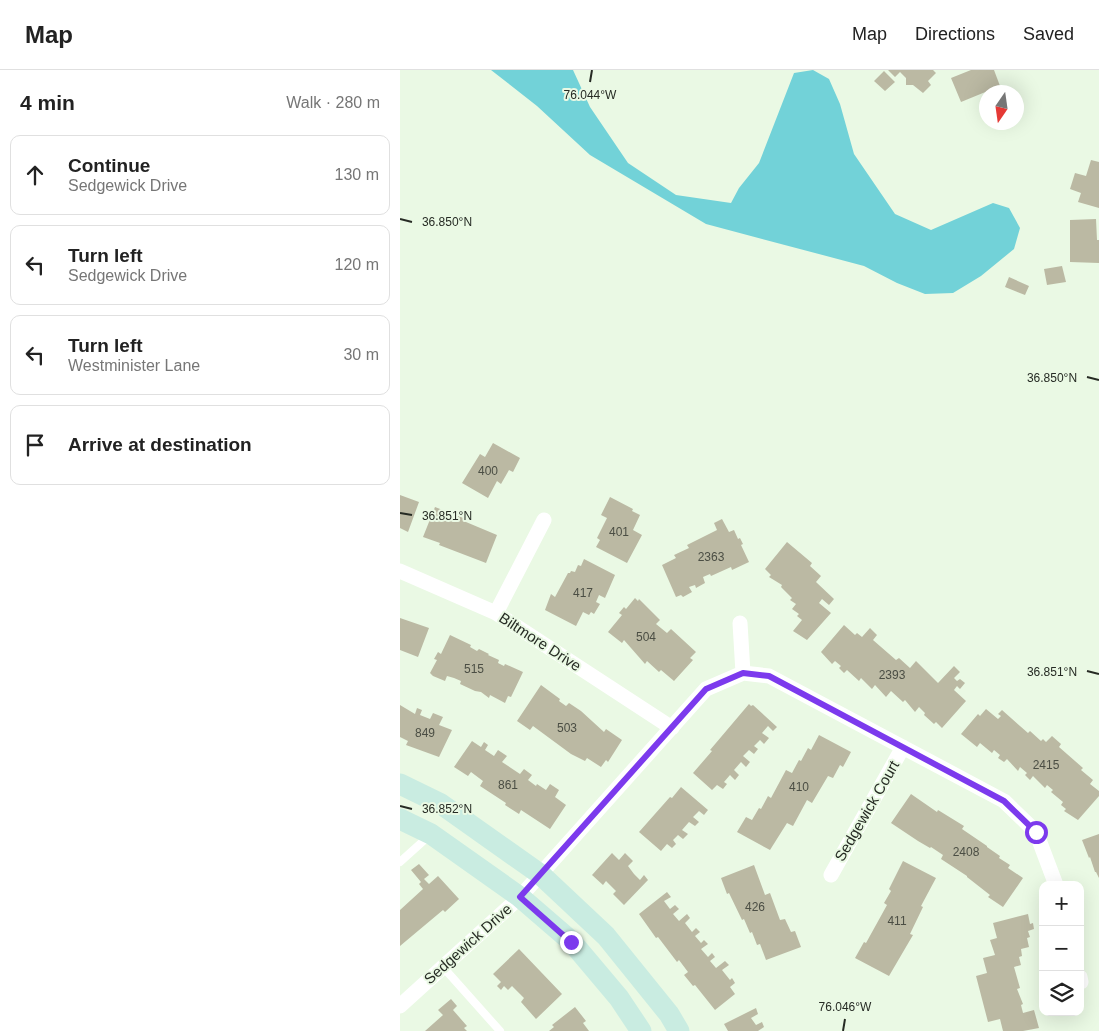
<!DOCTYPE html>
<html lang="en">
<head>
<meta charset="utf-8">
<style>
	:root { --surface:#fff; --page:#f2f2f2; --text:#222; --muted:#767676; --line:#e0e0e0 }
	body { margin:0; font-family:Arial,sans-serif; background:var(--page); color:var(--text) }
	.controls { position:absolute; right:15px; bottom:15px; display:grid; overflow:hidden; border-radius:10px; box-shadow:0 5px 20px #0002 }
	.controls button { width:45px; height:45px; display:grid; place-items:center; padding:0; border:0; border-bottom:1px solid var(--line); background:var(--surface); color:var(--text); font:25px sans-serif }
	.compass { position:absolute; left:579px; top:15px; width:45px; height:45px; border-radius:50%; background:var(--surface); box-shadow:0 5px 20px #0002; rotate:193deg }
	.stop { position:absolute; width:15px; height:15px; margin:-11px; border:4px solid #7c3aed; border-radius:50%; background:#fff }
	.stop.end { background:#7c3aed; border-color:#fff; box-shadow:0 1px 5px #0008 }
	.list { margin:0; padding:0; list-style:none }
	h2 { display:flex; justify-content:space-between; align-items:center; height:65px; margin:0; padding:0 20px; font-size:21px }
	h2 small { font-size:16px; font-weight:400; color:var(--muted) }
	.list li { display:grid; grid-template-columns:32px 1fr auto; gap:15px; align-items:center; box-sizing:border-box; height:80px; margin:0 10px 10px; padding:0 10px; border:1px solid var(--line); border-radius:10px }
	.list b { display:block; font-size:19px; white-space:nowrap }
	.list p { margin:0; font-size:16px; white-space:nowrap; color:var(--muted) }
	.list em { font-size:16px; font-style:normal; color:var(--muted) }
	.icon { flex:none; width:28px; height:28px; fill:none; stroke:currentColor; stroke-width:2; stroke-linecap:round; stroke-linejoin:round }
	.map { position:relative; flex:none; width:699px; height:961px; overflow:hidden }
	header { display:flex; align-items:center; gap:30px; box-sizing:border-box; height:70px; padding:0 25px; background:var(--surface); border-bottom:1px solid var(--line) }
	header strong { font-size:24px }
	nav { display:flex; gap:28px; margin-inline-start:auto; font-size:18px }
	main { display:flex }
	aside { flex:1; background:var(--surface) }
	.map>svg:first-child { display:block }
</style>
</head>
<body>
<header>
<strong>Map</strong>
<nav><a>Map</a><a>Directions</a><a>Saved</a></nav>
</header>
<main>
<aside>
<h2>4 min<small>Walk · 280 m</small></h2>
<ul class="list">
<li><svg class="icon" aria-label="ahead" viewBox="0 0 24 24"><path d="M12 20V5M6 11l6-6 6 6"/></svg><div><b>Continue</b><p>Sedgewick Drive</p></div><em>130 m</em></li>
<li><svg class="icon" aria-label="left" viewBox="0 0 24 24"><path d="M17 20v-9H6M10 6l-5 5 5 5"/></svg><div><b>Turn left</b><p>Sedgewick Drive</p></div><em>120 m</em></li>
<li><svg class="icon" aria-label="left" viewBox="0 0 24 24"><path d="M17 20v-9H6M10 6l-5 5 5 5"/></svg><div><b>Turn left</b><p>Westminister Lane</p></div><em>30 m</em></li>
<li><svg class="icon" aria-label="arrive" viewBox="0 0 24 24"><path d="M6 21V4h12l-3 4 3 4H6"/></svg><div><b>Arrive at destination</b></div></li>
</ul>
</aside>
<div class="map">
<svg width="699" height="961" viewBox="0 0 699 961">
	<rect width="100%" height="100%" fill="#eaf9e4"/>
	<path fill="#72d2d8" d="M91,0h82l17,37 38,56 48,32 55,8 8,-15 20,-25 35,-90 19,-3 16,9 11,25 14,50 41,60 36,16 62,-27 16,5 11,20 -6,21 -33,27 -28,17 -28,1 -28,-11 -33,-17 -158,-42 -116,-69 -53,-49z"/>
	<path fill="#bbb9a3" d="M488,0h45l3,3 -8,8 3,4 -8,8 -10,-8h-7v-7l-6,-6 -5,5z
		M571,0h23l6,16 -39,16 -10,-24z
		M484,1l11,11 -10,9 -11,-10z
		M691,90l8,2v46l-21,-6 3,-9 -11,-4 5,-16 11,3z
		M696,149l1,21h2v23l-29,-1v-42z
		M662,196l4,16 -19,3 -3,-16z
		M609,207l20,9 -4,9 -20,-8z
		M93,373l27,15 -7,14 -4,-2 -8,14 -4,-3 -9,17 -26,-15 18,-29 5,3z
		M0,425l19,7 -11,30 -8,-4z
		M210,427l23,12 -1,2 8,4 -7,15 9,5 -15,28 -31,-16 4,-7 -3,-2 10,-20 -6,-3z
		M35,437l31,12v3l31,13 -11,28 -47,-18 1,-2 -17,-6z
		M322,449l7,13 5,-2 4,9 2,-1 3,6 -2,1 8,17 -17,8 -1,-3 -20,9 -1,-2 -7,3 2,6 -9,5 -1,-3 -6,2 3,5 -9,5 -2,-2 -5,2 -14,-32 14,-7 -2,-3 15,-7 -2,-3 30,-15 -3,-7z
		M387,472l25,21 -2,3 11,10 -5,6 18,17 -5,6 -7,-6 -3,4 12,10 -24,27 -14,-9 9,-11 -5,-4 2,-2 -7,-5 4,-5 -6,-4 2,-2 -11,-11 1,-2 -13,-8 2,-2 -6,-6z
		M184,489l31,16 -10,23 -6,-3 -3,7 4,2 -6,10 -3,-2 -2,3 -6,-3 -7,14 -31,-16 6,-16 4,3 13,-24h2l1,-2 4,1 3,-7 3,1z
		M235,528l3,3 1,-2 21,21 -4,4 11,9 4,-4 25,23 -6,6 3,2 -19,21 -13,-11 -2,2 -12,-11 -2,3 -21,-24 -2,3 -14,-11 14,-17 -3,-2 5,-6 2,2z
		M0,548l29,10 -11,29 -18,-7z
		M444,555l11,10 2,-2 5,4 8,-9 7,7 -4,5 23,20 3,-2 11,10 6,-7 22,22 16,-17 6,6 -6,6 3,3 3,-2 5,4 -5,6 -3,-3 -3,4 12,11 -24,27 -6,-6 -2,2 -10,-9 1,-2 -6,-6 -4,5 -10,-12 -2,2 -12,-11 -5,6 -11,-12 -3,4 -11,-11 -2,3 -12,-11 -3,3 -5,-5 2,-2 -6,-5 -3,3 -11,-12z
		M50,565l21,10 -1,2 7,4 2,-2 10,5 -1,1 11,5 -1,3 6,3 1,-2 18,8 -12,25 -3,-1 -3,7 -15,-8 -1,3 -8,-6 -6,-1 -15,-7 1,-3 -7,-3 -7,-2 -2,5 -12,-5 -3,-3 7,-13 -3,-1 4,-7 3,2z
		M141,615l19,14 -1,2 7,5 3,-3 12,8 23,21 2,-3 16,11 -14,22 -2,-2 -5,7 -14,-9 -2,3 -14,-7 -38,-28 -3,4 -13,-9z
		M349,634l2,2 2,-1 24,22 -4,4 -5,-5 -6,7 7,5 -5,6 -4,-4 -6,6 4,3 -4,5 -5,-4 -6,6 7,6 -4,5 -5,-5 -7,8 5,5 -4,5 -5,-5 -6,7 3,2 -4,5 -6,-4 -5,5 -19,-17 19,-22 -2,-1z
		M0,635l15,9 2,-6 5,2 -2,5 10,4 3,-6 10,4 -4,8 13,5 -13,27 -33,-12 2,-4 -8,-4z
		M586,639l12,10 3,-3 -3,-2 4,-4 26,23 2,-2 11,10 2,-2 3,3 6,-6 9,8 -2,3 24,21 -2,2 12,10 -3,4 9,7v5l-21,24 -14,-9 2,-2 -5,-4 2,-3 -12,-10 2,-2 -6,-5 -2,3 -12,-12 -3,4 -5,-5 2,-2 -7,-6 -2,4 -11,-12 -3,3 -6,-4 2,-3 -6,-5 -2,3 -12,-10 -3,4 -16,-13 17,-20 2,2z
		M419,665l32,17 -8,15 -3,-2 -7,13 -5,-2 -16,27 -5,-3 -14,26 -6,-3 -17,27 -33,-18 9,-15 6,3 7,-12 2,1 7,-13 3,2 15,-28 6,3 7,-13 2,1 7,-13 3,2z
		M72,671l9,6 3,-5 4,3 -3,5 9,6 4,-6 9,6 -5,6 18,12 4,-5 8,6 -4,5 8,6 1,-2 9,6 4,-6 9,6 -4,7 11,8 -16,24 -29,-19 -2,4 -14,-9 1,-2 -26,-17 3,-5 -12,-9 -3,4 -14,-9z
		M281,717l27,23 -4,5 -5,-4 -6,6 6,5 -4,4 -6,-4 -7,8 6,4 -5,5 -5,-4 -5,5 3,4 -4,4 -5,-4 -6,7 -22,-19 31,-35 2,1z
		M511,724l26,18 1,-2 26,16 -2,3 25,17v1l13,9 -1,2 11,7 -2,3 15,10 -20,29 -15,-10 2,-2 -23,-18v-1l-26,-17 2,-4 -12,-8 -1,1 -12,-7 -27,-18z
		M699,764v44l-3,-6h-1l-5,-15 -1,1 -7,-18z
		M212,783l7,7 6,-7 8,8 -5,5 6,8 6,6 4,-5 4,5 -24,25 -11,-11 3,-3 -10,-10 -3,4 -11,-10z
		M503,791l33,17 -15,28 2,1 -13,27 3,1 -24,41 -34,-18 9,-16 2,1 21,-38 -3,-2 7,-12 -2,-2z
		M19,794l10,11 -5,4 5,5 9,-8 21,23 -14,13 -2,-2 -43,36v-36l23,-21 -4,-5 2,-2 -10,-12z
		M354,795l11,30 5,-2 10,27 5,-1 6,13 4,-1 6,16 -35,13 -6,-16 -3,1 -5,-13 -2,1 -6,-14 -2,1 -13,-27 -2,1 -6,-16z
		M267,822l4,5 -7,4 6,8 5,-4 4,4 -6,5 6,7 8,-7 3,4 -5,5 7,9 4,-4 4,4 -5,4 6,7 3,-3 4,4 -7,5 7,8 4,-4 3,4 -5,4 6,7 9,-7 4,4 -7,5 8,10 2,-2 3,5 -5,4 5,7 -20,16 -20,-25 -2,1 -9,-11 4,-3 -9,-12 -2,2 -19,-25 -2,1 -17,-24z
		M628,844l2,10 3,-1 1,6 -6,2 2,6 -3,1 2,9 -8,2 1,7 -3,1 2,8 -7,2 6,21 -3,1 6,15 -2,1 2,8 11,-3 5,18 -16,3h-20l-3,-12 -12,3 -12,-46 11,-3 -4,-15 12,-3 -5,-15 7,-2 -4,-15z
		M119,879l43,45 -26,25 -15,-17 3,-4 -12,-12 -4,4 -4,-4 -3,4 -4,-4 4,-4 -8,-8z
		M51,929l6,7 -4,4 14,16 -3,2 3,3h-42l18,-16 -5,-5z
		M175,937l11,14 -3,2 6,8h-40l5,-4 -2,-2z
		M356,938l2,6 -7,4 5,7 6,-3 2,5 -6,4h-30l-4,-7z"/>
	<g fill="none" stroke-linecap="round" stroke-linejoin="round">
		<path stroke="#fff" stroke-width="8" d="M0,792l30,-27
			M43,897l57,64"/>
		<path stroke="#fff" stroke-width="15" d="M0,501l96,42 176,115
			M96,543l48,-93
			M340,553l3,50
			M431,805l72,-128
			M680,907l1,5
			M0,936l120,-109 186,-208 37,-16 26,3 235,125 32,31 20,53"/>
		<path stroke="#c9ece1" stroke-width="21" d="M0,714l41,20 99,70 66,62 63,78 10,17
			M0,749l31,15 89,63 51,44 48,57 22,33"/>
	</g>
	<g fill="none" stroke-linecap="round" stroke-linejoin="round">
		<path stroke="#7c3aed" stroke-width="6" d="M171,872l-51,-45 186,-208 37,-16 26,3 235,125 32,31"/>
	</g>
	<path fill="none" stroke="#262b24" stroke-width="2" d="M190,12l2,-12M0,149l12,3M687,307l12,3M0,443l12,2M687,601l12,3M0,736l12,3M443,961l2,-12"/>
	<g text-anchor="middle" stroke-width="4" stroke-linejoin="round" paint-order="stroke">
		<g font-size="12" fill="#4b4e44">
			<text x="88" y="405">400</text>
			<text x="219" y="466">401</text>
			<text x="311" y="491">2363</text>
			<text x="183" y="527">417</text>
			<text x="246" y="571">504</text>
			<text x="74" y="603">515</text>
			<text x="492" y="609">2393</text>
			<text x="167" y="662">503</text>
			<text x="25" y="667">849</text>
			<text x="646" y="699">2415</text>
			<text x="108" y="719">861</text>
			<text x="399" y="721">410</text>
			<text x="566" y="786">2408</text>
			<text x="355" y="841">426</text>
			<text x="497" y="855">411</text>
		</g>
		<g font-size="15" fill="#262b24" stroke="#eaf9e4">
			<text transform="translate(140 572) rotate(33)" y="5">Biltmore Drive</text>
			<text transform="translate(467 741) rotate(-60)" y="5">Sedgewick Court</text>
			<text transform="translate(68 874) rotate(-42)" y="5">Sedgewick Drive</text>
		</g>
	</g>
	<g font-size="12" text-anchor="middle" fill="#262b24" stroke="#eaf9e4" stroke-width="4" stroke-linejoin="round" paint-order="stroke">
		<text x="190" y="29">76.044°W</text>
		<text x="47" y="156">36.850°N</text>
		<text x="652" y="312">36.850°N</text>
		<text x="47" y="450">36.851°N</text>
		<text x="652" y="606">36.851°N</text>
		<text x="47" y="743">36.852°N</text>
		<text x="445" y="941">76.046°W</text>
	</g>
</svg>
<div class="controls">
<button>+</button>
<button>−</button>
<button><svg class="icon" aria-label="layers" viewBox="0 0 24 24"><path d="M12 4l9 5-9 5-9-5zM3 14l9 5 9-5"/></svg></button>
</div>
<svg class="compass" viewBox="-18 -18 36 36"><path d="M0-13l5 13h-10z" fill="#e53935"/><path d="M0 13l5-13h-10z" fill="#767676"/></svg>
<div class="stop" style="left:636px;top:762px"></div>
<div class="stop end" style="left:171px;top:872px"></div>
</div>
</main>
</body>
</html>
